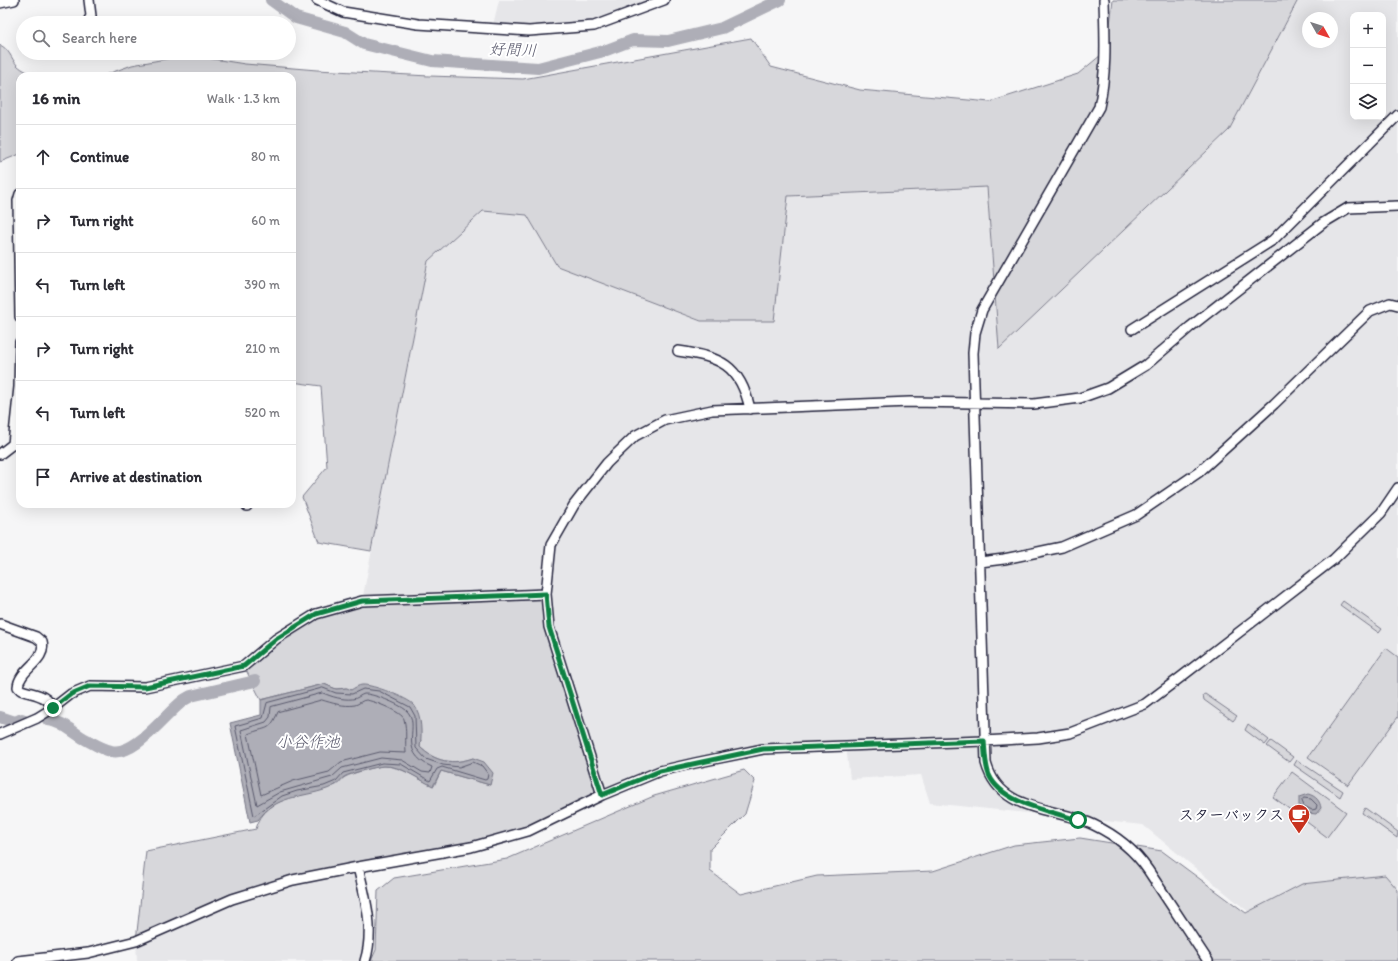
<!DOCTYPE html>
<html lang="en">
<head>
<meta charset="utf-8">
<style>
	:root { --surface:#fff; --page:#f2f2f3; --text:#2b2b33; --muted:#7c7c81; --line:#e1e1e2 }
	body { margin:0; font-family:Itim,"Klee One",sans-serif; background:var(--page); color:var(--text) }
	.controls { position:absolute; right:12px; top:12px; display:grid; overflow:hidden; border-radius:8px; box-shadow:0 4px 16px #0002 }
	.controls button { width:36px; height:36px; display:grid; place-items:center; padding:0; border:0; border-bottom:1px solid var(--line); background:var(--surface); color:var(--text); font:20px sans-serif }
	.compass { position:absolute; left:1302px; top:12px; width:36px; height:36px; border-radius:50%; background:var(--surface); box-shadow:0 4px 16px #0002; rotate:129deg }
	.stop { position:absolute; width:12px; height:12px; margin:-9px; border:3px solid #0b8043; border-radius:50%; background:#fff }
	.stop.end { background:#0b8043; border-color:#fff; box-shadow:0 1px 4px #0008 }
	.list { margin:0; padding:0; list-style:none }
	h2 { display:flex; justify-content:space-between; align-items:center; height:52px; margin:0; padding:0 16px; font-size:17px }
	h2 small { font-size:13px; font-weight:400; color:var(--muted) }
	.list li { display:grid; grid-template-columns:26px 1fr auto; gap:12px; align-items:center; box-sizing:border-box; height:64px; padding:0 16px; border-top:1px solid var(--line) }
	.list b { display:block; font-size:15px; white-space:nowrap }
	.list em { font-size:13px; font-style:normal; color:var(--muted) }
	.icon { flex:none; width:22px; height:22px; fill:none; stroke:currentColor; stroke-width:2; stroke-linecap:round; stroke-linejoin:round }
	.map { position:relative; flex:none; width:1398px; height:961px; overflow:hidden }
	.search { position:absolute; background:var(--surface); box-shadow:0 4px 16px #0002; left:16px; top:16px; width:280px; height:44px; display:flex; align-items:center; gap:10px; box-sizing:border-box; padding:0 14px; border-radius:22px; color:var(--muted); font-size:15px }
	.panel { position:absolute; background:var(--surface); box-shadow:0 4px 16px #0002; left:16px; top:72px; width:280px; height:436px; border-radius:12px }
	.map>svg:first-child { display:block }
</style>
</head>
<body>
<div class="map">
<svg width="1398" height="961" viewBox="0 0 1398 961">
	<rect width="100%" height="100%" fill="#f6f6f7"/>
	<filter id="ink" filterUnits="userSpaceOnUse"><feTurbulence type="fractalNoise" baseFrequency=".025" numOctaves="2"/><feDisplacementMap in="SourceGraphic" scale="8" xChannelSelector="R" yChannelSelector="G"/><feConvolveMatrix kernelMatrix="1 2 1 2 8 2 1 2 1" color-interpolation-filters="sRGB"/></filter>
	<g filter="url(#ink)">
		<path fill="#e6e6e9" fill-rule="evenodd" d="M499,0h163l-68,26 -102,3z
			M1298,0h100v902l-125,30 -130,-107 -213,-22 -9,-28 -71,4 -4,-33 -151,17 -93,32 -240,-194 66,-340 55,-50 44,4 31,51 142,55h74l14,-125 199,-9 11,161 231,-218zM1353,15h30v102h-30zM1308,18h24v24h-24z
			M358,867l10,45 -3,49h-228l-1,-20 96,-42z"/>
		<path fill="#d7d7db" stroke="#7c7c8b" d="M1113,0h185l-69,130 -230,219 -12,-162 -199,9 -14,125h-73l-144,-55 -30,-51 -44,-4 -55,50 -57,290 -52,-9 -17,-45 25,-30 -6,-81 -29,-4v-306h-190l30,-11 56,-10 57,9 72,6 112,6 94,3 228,-41 20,29 89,23 130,12 88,-28 29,-24z
			M0,45c9,4 11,13 17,20 6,6 13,8 21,11h-18v78l-20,8z
			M546,594l3,33 53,168 -74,36 -235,49 -157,61 10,-90 110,-22c9,-35 53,-33 80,-44 4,-2 6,-7 9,-8 7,-4 30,-10 38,-11 19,0 34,13 51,20l7,-15 49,14 -17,-27c-20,7 -38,4 -53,-11l1,-7 -70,-50 -5,-2 -10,1 -12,-5 -63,16 -17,-34 72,-52 46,-13z
			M1343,601l39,28 -3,4 -39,-28z
			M1386,648l12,9v60l-50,68 -40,-28z
			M1205,694l32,22 -4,5 -29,-21 -1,-5z
			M1248,724l21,16 -4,5 -20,-15z
			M1271,741l22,16 -4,5 -22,-16z
			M1297,760l46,31 -3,6 -46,-32z
			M744,770l11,11 -10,33 -35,35v22l31,23 76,-18 116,-5 81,-26 66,-7 82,13 84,62 56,-29 83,-9 13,15v71h-1027l5,-11 2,-59 16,-13 113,-19 147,-63z
			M1292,772l54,40 -19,25 -54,-40z
			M1365,808l33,24 -1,6 -35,-25z"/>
		<path fill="#aeaeb7" stroke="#767685" d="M324,684l12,5 11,-1 4,2c3,-2 8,-5 11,-5 10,-1 46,13 52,20 8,10 8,30 6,42 15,15 33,18 53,11l11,4 9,11 -3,12 -49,-14 -8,15c-16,-7 -32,-21 -50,-20 -8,1 -33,7 -39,11 -7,6 -7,8 -17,12 -26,9 -51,6 -69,31l-8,2 -20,-99 31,-8v-15z
			M1308,794c8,2 12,7 13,14l-5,6 -8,-1 -9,-7v-9z"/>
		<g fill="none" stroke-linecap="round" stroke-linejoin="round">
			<path stroke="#5a5a6d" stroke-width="1" d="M323,688l13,5 16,1 11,-5 16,2 31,16 5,9 1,32 10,11 17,6 16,2 14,-5 9,4 6,8 -1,5 -2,1 -43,-13 -5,2 -7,12 -29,-17 -19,-1 -39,10 -7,8 -12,5 -27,5 -15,5 -28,20 -19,-90 28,-8 4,-15z
				M323,693c9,4 20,7 29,6 5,0 8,-4 12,-5 8,-1 35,10 42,16 17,15 -11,41 26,57l-2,6 -8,-1 -20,-12 -21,-2 -39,10 -10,9 -52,15 -23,13 -16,-75 25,-8 4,-5 1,-10z
				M322,700c10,3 22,7 33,5 4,-1 7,-5 11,-5 8,1 36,12 38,19 3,11 1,23 2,34l-26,-1 -39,10 -12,10 -36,9 -32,14 -13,-61c19,-8 21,-1 30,-22z
				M1304,798l7,1 6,6 -1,4 -4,1 -8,-4 -2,-5z"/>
			<path stroke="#aeaeb7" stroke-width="12" d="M271,0l25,18 49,14 19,12 68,17 106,7 66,-17 29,-11 35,1 54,-13 58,-28
				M0,717l15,5 7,-3
				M48,720c14,1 23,11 35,18 8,4 18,11 28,13 24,6 54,-37 73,-51l7,-4 64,-15"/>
			<g stroke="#22223b" stroke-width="12">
				<path id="minor" d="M317,0l26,12 75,12 111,7 65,-5 70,-26
					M1104,0c1,37 3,71 -5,107l-117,203 -7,23 -2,20 13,410c14,51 69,43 108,62 21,10 41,26 54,45l60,91
					M0,3l14,-3
					M87,23l4,-7 -2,-16
					M20,194l-2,7 2,116
					M1132,329l141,-89 125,-125
					M678,351c42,6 62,13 72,58
					M13,444l6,-57 1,-45
					M0,454l13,-10 7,-3
					M247,504v2
					M980,562l24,-3 58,-12 74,-32 63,-43 75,-68 96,-93 20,-8 8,2
					M0,624l36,13 6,5c5,19 -23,27 -24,45l3,3c14,5 25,4 32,18
					M0,734l37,-16 16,-10 18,-14 19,-8 55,1 99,-21 32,-27 40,-25 46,-13 184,-7
					M602,795l-53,-168 -3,-33 5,-49 23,-40 33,-42 28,-27 30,-16 47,-10 198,-8 124,2 46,-6 28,-10 38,-23 44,-38 133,-104 25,-15 50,-2
					M358,867c7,30 17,63 7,94
					M18,961l70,-8 48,-12 96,-42 61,-19 65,-13 113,-20 57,-16 74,-36 58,-24 35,-8 68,-14 221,-8 54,-3 32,-5 75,-29 36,-27 153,-118 47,-46 17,-25"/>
			</g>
			<use href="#minor" stroke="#fff" stroke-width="9"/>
		</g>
	</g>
	<g fill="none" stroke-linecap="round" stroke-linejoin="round" filter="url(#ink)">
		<path stroke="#0b8043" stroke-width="5" d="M53,708l18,-14 19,-8 55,1 99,-21 32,-27 40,-25 46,-13 184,-7 3,33 53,168 58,-24 103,-22 221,-8c1,11 1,23 5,34 13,29 62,36 89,45"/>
	</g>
	<defs>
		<g id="cafe-pin" transform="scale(1.15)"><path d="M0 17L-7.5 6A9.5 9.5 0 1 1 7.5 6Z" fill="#c8321e" stroke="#fff"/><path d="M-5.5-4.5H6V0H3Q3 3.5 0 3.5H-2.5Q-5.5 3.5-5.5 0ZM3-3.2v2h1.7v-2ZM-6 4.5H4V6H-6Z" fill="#fff"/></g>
	</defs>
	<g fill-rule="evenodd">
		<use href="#cafe-pin" x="1299" y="815"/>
	</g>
	<g text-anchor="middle" stroke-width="4" stroke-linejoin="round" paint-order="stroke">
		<g font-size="15" font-weight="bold" fill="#22223b" stroke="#fff" text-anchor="end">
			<text x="1284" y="820">スターバックス</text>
		</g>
		<g font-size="16" font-style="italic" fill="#5a5a6d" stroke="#fff">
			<text transform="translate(513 49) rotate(2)" y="6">好間川</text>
			<text x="308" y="747">小谷作池</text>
		</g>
	</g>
</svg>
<div class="controls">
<button>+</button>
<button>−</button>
<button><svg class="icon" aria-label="layers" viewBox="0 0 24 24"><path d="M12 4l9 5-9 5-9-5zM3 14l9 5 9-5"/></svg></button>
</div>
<svg class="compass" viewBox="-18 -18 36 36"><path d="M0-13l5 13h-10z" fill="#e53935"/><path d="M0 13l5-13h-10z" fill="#7c7c81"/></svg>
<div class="stop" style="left:1078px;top:820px"></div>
<div class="stop end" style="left:53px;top:708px"></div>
<div class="search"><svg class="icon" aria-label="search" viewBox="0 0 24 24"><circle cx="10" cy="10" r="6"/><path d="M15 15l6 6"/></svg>Search here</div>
<section class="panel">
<h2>16 min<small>Walk · 1.3 km</small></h2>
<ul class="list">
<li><svg class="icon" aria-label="ahead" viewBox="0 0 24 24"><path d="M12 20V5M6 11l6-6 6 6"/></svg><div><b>Continue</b></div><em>80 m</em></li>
<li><svg class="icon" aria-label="right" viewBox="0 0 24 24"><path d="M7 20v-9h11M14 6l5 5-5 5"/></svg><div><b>Turn right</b></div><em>60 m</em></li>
<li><svg class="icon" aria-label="left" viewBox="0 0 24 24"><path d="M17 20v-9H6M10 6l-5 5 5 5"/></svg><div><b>Turn left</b></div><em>390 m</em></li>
<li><svg class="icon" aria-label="right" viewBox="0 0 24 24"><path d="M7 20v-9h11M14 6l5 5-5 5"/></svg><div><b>Turn right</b></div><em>210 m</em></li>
<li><svg class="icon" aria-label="left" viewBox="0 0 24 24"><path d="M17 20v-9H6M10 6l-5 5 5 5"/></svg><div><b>Turn left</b></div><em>520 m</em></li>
<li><svg class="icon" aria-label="arrive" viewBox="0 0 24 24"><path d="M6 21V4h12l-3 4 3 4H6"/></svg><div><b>Arrive at destination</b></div></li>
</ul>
</section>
</div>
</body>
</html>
